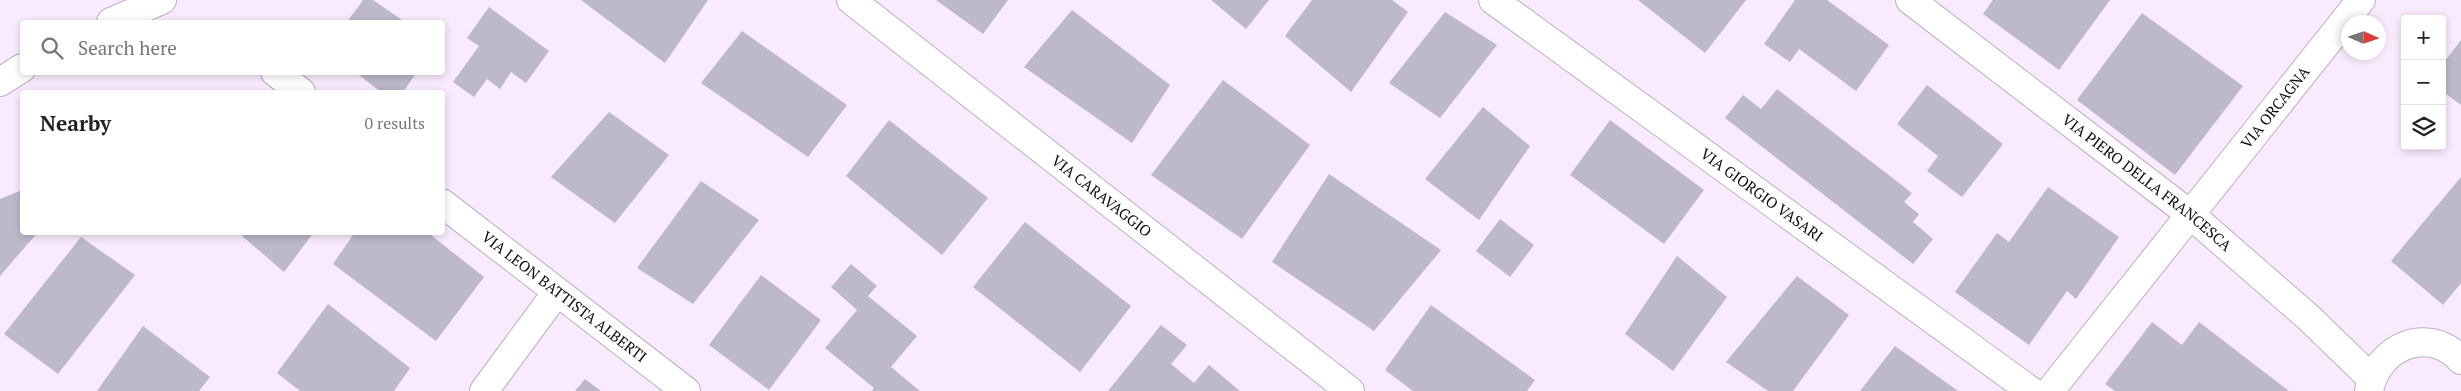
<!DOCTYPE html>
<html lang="en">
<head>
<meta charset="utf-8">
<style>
	:root { --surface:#fff; --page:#f6f6f6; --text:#222; --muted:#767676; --line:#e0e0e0 }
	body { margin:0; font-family:"PT Serif",serif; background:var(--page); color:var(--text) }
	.controls { position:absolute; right:15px; top:15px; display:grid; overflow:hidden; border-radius:5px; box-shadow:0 2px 8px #0003 }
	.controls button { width:45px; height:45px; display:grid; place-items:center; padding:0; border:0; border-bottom:1px solid var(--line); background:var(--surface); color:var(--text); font:25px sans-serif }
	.compass { position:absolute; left:2341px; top:15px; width:45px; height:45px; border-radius:50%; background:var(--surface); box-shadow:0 2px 8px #0003; rotate:93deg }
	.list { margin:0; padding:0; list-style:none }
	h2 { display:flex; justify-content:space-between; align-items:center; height:65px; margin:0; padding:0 20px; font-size:21px }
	h2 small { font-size:16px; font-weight:400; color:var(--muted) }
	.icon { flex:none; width:28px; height:28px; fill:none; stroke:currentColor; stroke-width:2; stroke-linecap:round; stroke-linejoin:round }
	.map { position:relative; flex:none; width:2461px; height:391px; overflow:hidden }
	.search { position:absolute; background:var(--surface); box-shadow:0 2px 8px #0003; left:20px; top:20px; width:425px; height:55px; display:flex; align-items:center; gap:12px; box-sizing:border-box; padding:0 18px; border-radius:5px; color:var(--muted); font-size:19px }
	.panel { position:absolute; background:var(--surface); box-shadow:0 2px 8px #0003; left:20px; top:90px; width:425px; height:145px; border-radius:5px }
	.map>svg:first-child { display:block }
</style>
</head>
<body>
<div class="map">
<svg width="2461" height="391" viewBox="0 0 2461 391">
	<rect width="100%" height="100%" fill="#f9ebfd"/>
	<path fill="#beb8cb" d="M363,0h10l32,22h-58z
		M581,0h127l-43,63z
		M936,0h72l-25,34z
		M1211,0h58l-23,29z
		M1312,0h80l16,12 -57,80 -66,-56z
		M1638,0h108l-41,53z
		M1795,0h32l62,45 -33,46 -57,-42 -9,13 -26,-18z
		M1993,0h117l-51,70 -76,-56z
		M489,7l60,44 -23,32 -15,-11 -11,17 -13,-10 -13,18 -21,-15 26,-36 -12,-8z
		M1072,10l98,75 -38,58 -108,-76z
		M1445,12l52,33 -57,73 -51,-35z
		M2142,13l101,73 -68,89 -98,-75z
		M742,31l105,74 -39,52 -107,-74z
		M2461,40v65l-19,-14v-26z
		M355,72h62l-14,20h-22z
		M1223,80l87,65 -68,94 -91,-64z
		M1927,85l76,59 -41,53 -35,-26 11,-15 -41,-32z
		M1777,89l135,104 -8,9 15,12 -6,8 20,17 -20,25 -188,-146 18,-23 18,14z
		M1483,107l47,39 -51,74 -54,-41z
		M609,112l60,43 -54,68 -64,-46z
		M889,120l99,78 -46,57 -96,-79z
		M1610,120l94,70 -40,54 -94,-69z
		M1329,174l112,76 -67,81 -102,-69z
		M2461,177v106l-18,22 -52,-44z
		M701,181l58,39 -66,84 -56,-36z
		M2048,187l71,50 -43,62 -9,-8 -38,54 -74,-53 42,-59 12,9z
		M22,190v42h16l-38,44v-77z
		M1500,219l34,26 -24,32 -34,-26z
		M1025,222l106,84 -51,66 -107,-85z
		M245,232h69l-30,40 -42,-36z
		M355,232h72l57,45 -48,64 -103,-77z
		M81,237l54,38 -77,99 -54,-40z
		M1677,256l50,41 -54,74 -48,-37z
		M851,264l26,22 -9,10 49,40 -26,31 29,24h-48l2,-3 -49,-40 32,-38 -26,-23z
		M761,275l60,45 -52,70 -60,-45z
		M1797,276l52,39 -56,76h-25l-42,-29z
		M328,304l82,64 -16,23h-94l-23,-18z
		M1431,305l104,75 -8,11h-114l-28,-21z
		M2152,322l30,23 17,-23 90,69h-174l-10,-7z
		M1161,325l26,20 -16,19 23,19 15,-18 31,26h-132z
		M143,326l67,51 -11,14h-102z
		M1895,346l63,45h-98z
		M585,379l16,12h-26z"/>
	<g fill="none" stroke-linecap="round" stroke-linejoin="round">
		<g stroke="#bcafc0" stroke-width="30">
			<g id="street">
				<path id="s1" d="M851,0l499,391"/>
				<path id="s2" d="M1493,0l538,391"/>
				<path id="s3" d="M1910,0l281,215 117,102 63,61"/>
				<path d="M275,72l26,20"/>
				<path id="s4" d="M442,203l244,188"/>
				<path d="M484,391l73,-99"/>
				<path id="s5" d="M2050,391l311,-391"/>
			</g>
		</g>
		<g stroke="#bcafc0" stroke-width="30">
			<path id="secondary" d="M111,22l51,-22
				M0,82l22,-14
				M2369,391c8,-44 59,-67 92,-31"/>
		</g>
		<use href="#street" stroke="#fff" stroke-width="28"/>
		<use href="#secondary" stroke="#fff" stroke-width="28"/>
	</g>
	<g text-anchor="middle" stroke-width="5" stroke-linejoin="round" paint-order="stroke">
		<g font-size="15" fill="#0f0b10" stroke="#fff">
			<text dy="5" stroke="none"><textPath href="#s5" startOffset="362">VIA ORCAGNA</textPath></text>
			<text dy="5" stroke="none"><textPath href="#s3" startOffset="299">VIA PIERO DELLA FRANCESCA</textPath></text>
			<text dy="5" stroke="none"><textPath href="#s1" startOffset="318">VIA CARAVAGGIO</textPath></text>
			<text dy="5" stroke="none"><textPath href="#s2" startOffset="332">VIA GIORGIO VASARI</textPath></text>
			<text dy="5" stroke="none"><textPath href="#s4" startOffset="154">VIA LEON BATTISTA ALBERTI</textPath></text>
		</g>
	</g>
</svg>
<div class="controls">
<button>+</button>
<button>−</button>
<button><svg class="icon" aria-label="layers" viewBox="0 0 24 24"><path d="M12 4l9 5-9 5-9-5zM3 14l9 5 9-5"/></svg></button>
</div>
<svg class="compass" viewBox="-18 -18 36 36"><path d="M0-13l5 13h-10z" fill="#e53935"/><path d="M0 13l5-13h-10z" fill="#767676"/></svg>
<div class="search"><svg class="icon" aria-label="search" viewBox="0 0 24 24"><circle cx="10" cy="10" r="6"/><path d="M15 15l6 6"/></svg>Search here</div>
<section class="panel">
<h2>Nearby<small>0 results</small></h2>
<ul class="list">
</ul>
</section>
</div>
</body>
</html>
